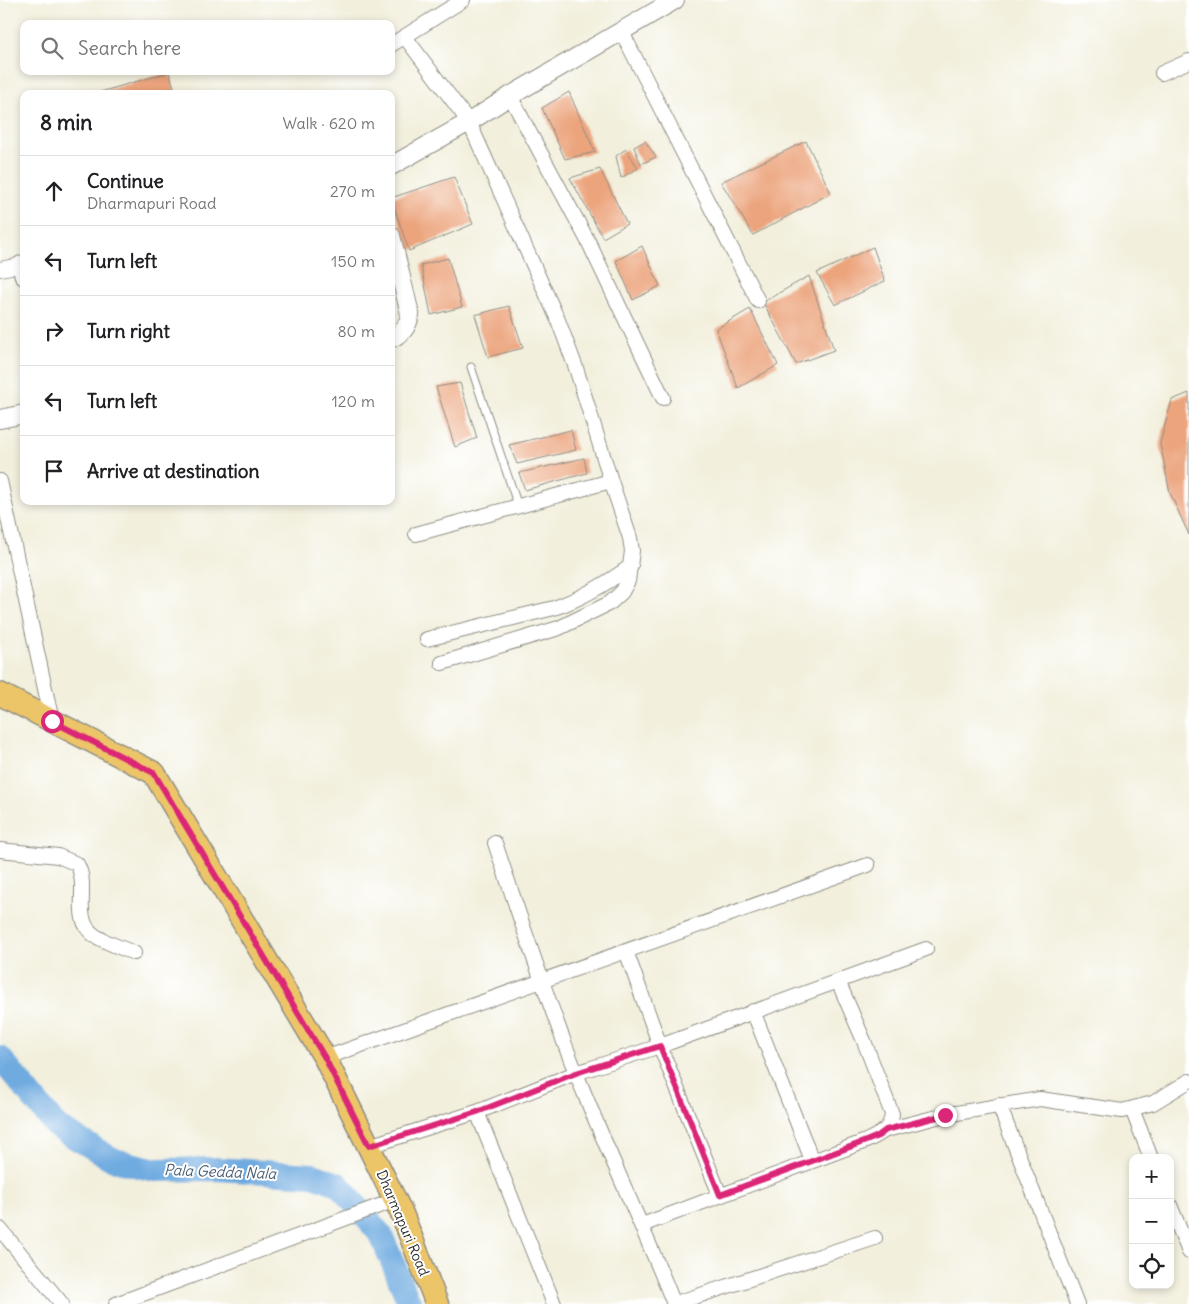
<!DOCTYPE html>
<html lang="en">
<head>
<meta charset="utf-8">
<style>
	:root { --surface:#fff; --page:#f2f2f2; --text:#202124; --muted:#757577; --line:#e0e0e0 }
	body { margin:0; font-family:Delius,sans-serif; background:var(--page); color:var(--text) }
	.controls { position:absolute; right:15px; bottom:15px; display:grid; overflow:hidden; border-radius:10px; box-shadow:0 2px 8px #0003 }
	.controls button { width:45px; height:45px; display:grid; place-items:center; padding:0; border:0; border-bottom:1px solid var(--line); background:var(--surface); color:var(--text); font:25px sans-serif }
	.stop { position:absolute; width:15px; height:15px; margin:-11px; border:4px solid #db2777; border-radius:50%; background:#fff }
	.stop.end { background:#db2777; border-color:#fff; box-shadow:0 1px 5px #0008 }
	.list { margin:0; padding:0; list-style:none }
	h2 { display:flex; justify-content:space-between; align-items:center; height:65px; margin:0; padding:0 20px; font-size:21px }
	h2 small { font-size:16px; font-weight:400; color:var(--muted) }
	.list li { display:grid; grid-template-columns:32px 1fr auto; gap:15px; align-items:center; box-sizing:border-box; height:70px; padding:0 20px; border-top:1px solid var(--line) }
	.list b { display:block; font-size:19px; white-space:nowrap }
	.list p { margin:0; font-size:16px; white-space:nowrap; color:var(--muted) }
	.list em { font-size:16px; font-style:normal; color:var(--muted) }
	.icon { flex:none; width:28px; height:28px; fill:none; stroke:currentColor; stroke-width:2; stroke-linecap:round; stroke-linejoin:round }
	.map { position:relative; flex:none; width:1189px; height:1304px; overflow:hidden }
	.search { position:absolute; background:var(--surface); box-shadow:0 2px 8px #0003; left:20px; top:20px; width:375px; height:55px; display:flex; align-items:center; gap:12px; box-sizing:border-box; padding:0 18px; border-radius:10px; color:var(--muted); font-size:19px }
	.panel { position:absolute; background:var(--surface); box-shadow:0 2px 8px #0003; left:20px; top:90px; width:375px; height:415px; border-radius:10px }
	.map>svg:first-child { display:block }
</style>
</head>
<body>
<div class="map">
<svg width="1189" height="1304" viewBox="0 0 1189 1304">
	<rect width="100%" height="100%" fill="#fff"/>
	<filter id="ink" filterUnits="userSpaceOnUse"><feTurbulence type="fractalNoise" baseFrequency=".02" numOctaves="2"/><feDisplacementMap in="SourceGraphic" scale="10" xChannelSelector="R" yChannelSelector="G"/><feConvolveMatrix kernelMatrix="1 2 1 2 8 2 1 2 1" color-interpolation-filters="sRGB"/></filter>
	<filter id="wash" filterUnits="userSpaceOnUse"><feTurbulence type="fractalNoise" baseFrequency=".0096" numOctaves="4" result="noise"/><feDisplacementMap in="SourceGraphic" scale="20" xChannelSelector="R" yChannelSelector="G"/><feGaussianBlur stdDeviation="1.12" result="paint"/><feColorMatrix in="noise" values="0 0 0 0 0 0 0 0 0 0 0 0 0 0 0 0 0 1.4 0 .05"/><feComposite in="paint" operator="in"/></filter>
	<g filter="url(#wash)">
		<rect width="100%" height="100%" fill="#f2efdc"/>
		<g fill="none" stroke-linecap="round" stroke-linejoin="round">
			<path stroke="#70abe0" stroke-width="24" d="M0,1058l57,69 57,33 41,10 61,-1 97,6 25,9 43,51 29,69"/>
		</g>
		<g id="blocks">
			<path fill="#eca47d" d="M169,72l7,22h-78l-1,-1z
				M569,92l26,60 -30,7 -23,-51z
				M645,141l11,16 -15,7 -7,-17z
				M806,141l25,52 -78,42 -32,-53z
				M626,149l12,19 -17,10 -5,-22z
				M600,169l27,55 -24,14 -33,-60z
				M454,177l19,47 -64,27 -18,-53z
				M642,246l18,40 -27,14 -17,-39z
				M873,247l12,34 -50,24 -18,-32z
				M448,258l14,49 -31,8 -10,-50z
				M809,276l25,74 -38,14 -33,-62z
				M509,306l14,42 -35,9 -13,-42z
				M750,309l28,56 -40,23 -22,-59z
				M460,383l17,55 -22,9 -19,-60z
				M1189,393v142l-19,-42 -10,-50 12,-43z
				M571,430l5,20 -59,14 -8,-19z
				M584,458l3,15 -62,17 -6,-17z"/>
		</g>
	</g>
	<g filter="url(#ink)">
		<use href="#blocks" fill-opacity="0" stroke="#8e8d84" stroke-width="1"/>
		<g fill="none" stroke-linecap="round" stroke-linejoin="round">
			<g stroke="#8e8d84" stroke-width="9">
				<path id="service" d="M471,367l47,139"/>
			</g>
			<g stroke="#8e8d84" stroke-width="16">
				<path id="minor" d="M622,32l136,269
					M405,37l64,85 89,198 18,48 35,113 19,57 2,13 -4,30 -6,11 -12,11 -51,25 -117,35
					M391,45l72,-45
					M1162,73l27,-12
					M510,96l79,147 74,155
					M0,269l21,-4
					M0,481l52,240
					M416,534l195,-53
					M427,639l127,-31c29,-10 52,-24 77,-42
					M495,843c26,77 51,155 81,230 31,78 67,153 98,231
					M0,850l58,6 19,8c13,22 -6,54 17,71 10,7 28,13 40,18
					M626,951l34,95 60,149
					M753,1011l59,149
					M325,1058l543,-193
					M999,1105l78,199
					M1132,1109l19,49
					M477,1112l77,192
					M886,1130l59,-15 95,-16 82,12 31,-8 36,-22
					M369,1146l108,-34 99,-39 84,-27 266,-97
					M1170,1205l19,47
					M642,1225l224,-84c13,-6 25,-11 26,-27l-28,-73 -26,-60
					M0,1229l62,75
					M116,1304l279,-104
					M673,1304l202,-66"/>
			</g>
			<g stroke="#8e8d84" stroke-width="20">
				<path id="tertiary" d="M391,166l78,-44 41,-26 165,-96
					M391,236l19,78c-2,12 -7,20 -19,24
					M24,265h-3l3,11
					M0,419l24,-5"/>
			</g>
			<g stroke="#8e8d84" stroke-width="25">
				<path id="primary" d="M0,694l154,79 171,285 77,156 35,90"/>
			</g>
			<use href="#service" stroke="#fff" stroke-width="7"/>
			<use href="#minor" stroke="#fff" stroke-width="14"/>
			<use href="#tertiary" stroke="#fff" stroke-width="18"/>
			<use href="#primary" stroke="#edc569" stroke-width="22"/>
		</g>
	</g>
	<g fill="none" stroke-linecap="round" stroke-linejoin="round" filter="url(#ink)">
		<path stroke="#db2777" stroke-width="6" d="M52,721l102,52 171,285 44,88 108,-34 99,-39 84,-27 60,149 146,-54 12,-5 8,-6 59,-15"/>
	</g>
	<g text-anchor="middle" stroke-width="4" stroke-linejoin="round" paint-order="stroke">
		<g font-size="14" fill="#2b2b2b" stroke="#fff">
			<text transform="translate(403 1223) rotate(67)" y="5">Dharmapuri Road</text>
		</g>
		<g font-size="15" font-style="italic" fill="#475e73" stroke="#fff">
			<text transform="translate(220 1172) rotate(2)" y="5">Pala Gedda Nala</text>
		</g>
	</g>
</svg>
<div class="controls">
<button>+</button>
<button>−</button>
<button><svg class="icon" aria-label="locate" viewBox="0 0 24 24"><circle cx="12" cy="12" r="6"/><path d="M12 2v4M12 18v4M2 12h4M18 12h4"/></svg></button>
</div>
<div class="stop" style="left:52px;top:721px"></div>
<div class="stop end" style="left:945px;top:1115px"></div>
<div class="search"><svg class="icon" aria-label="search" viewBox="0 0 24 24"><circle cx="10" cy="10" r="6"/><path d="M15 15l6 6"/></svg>Search here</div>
<section class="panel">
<h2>8 min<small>Walk · 620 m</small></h2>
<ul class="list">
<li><svg class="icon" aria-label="ahead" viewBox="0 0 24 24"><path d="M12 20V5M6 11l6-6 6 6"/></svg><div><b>Continue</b><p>Dharmapuri Road</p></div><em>270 m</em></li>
<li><svg class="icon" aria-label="left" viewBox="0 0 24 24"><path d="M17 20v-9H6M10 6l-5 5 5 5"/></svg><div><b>Turn left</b></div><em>150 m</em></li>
<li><svg class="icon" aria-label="right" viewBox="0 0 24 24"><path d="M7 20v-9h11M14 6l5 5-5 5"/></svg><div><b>Turn right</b></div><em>80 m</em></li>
<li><svg class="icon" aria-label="left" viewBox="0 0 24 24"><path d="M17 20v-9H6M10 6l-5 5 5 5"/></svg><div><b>Turn left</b></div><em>120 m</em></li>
<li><svg class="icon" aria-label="arrive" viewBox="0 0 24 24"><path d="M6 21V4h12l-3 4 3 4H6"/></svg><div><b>Arrive at destination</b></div></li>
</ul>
</section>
</div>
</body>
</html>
